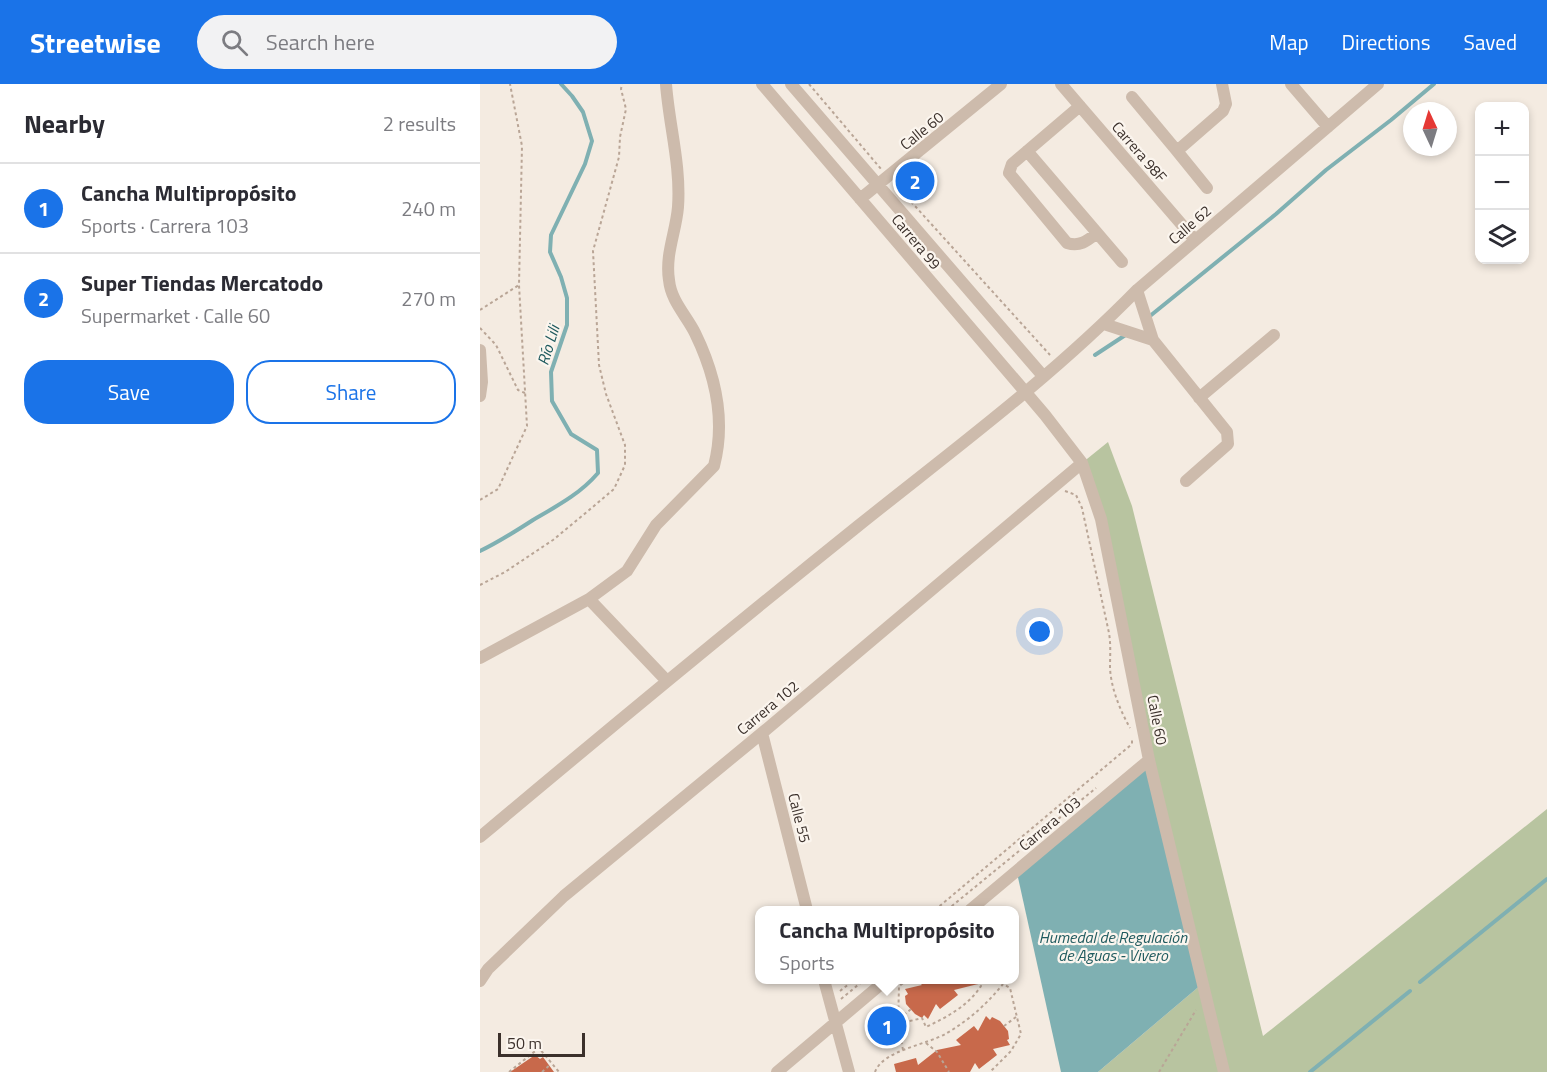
<!DOCTYPE html>
<html lang="en">
<head>
<meta charset="utf-8">
<style>
	:root { --surface:#fff; --page:#f2f2f3; --text:#2b2b33; --muted:#7c7c81; --line:#e1e1e2; --accent:#1a73e8 }
	body { margin:0; font-family:"Titillium Web",sans-serif; background:var(--page); color:var(--text) }
	.controls { position:absolute; right:18px; top:18px; display:grid; overflow:hidden; border-radius:12px; box-shadow:0 3px 9px #0003 }
	.controls button { width:54px; height:54px; display:grid; place-items:center; padding:0; border:0; border-bottom:2px solid var(--line); background:var(--surface); color:var(--text); font:30px sans-serif }
	.compass { position:absolute; left:923px; top:18px; width:54px; height:54px; border-radius:50%; background:var(--surface); box-shadow:0 3px 9px #0003; rotate:356deg }
	.scale { position:absolute; left:18px; bottom:15px; width:87px; box-sizing:border-box; padding-left:6px; border:3px solid #3b302b; border-top:0; font-size:16px; line-height:21px; white-space:nowrap; color:#3b302b; -webkit-text-stroke:4px #fbf5ee; paint-order:stroke }
	.you { position:absolute; left:560px; top:548px; width:21px; height:21px; margin:-15px; border:4px solid #fff; border-radius:50%; background:#1a73e8; box-shadow:0 0 0 9px #1a73e833 }
	.badge { display:grid; place-items:center; width:39px; height:39px; border-radius:50%; background:var(--accent); color:#fff; font-size:20px; font-weight:700 }
	.pin { position:absolute; translate:-50% -50%; border:3px solid #fff; box-shadow:0 2px 6px #0006 }
	.popup { position:absolute; left:275px; top:822px; width:264px; height:78px; box-sizing:border-box; display:grid; place-content:center; border-radius:12px; background:var(--surface); filter:drop-shadow(0 2px 4px #0005); font-size:20px; white-space:nowrap; color:var(--muted) }
	.popup b { font-size:22px; color:var(--text) }
	.popup::after { content:''; position:absolute; left:50%; top:100%; margin-left:-12px; border:12px solid transparent; border-top-color:var(--surface) }
	.list { margin:0; padding:0; list-style:none }
	h2 { display:flex; justify-content:space-between; align-items:center; height:78px; margin:0; padding:0 24px; font-size:26px }
	h2 small { font-size:20px; font-weight:400; color:var(--muted) }
	.list li { display:grid; grid-template-columns:39px 1fr auto; gap:18px; align-items:center; box-sizing:border-box; height:90px; padding:0 24px; border-top:2px solid var(--line) }
	.list b { display:block; font-size:22px; white-space:nowrap }
	.list p { margin:0; font-size:20px; white-space:nowrap; color:var(--muted) }
	.list em { font-size:20px; font-style:normal; color:var(--muted) }
	.actions { display:flex; gap:12px; padding:18px 24px }
	.actions a { flex:1; padding:14px 0; border:2px solid var(--accent); border-radius:24px; text-align:center; font-size:21px; color:var(--accent) }
	.actions .main { background:var(--accent); color:#fff }
	.icon { flex:none; width:33px; height:33px; fill:none; stroke:currentColor; stroke-width:2; stroke-linecap:round; stroke-linejoin:round }
	.map { position:relative; flex:none; width:1067px; height:988px; overflow:hidden }
	header { display:flex; align-items:center; gap:36px; box-sizing:border-box; height:84px; padding:0 30px; background:var(--accent); color:#fff }
	header strong { font-size:28px }
	nav { display:flex; gap:33px; margin-inline-start:auto; font-size:21px }
	.search { width:420px; height:54px; background:var(--page); display:flex; align-items:center; gap:15px; box-sizing:border-box; padding:0 21px; border-radius:33px; color:var(--muted); font-size:22px }
	main { display:flex }
	aside { flex:1; background:var(--surface) }
	.map>svg:first-child { display:block }
</style>
</head>
<body>
<header>
<strong>Streetwise</strong>
<div class="search"><svg class="icon" aria-label="search" viewBox="0 0 24 24"><circle cx="10" cy="10" r="6"/><path d="M15 15l6 6"/></svg>Search here</div>
<nav><a>Map</a><a>Directions</a><a>Saved</a></nav>
</header>
<main>
<aside>
<h2>Nearby<small>2 results</small></h2>
<ul class="list">
<li><span class="badge">1</span><div><b>Cancha Multipropósito</b><p>Sports · Carrera 103</p></div><em>240 m</em></li>
<li><span class="badge">2</span><div><b>Super Tiendas Mercatodo</b><p>Supermarket · Calle 60</p></div><em>270 m</em></li>
</ul>
<div class="actions"><a class="main">Save</a><a>Share</a></div>
</aside>
<div class="map">
<svg width="1067" height="988" viewBox="0 0 1067 988">
	<rect width="100%" height="100%" fill="#f4ebe1"/>
	<path fill="#b8c4a0" d="M628,358l24,64 131,530 284,-227v263h-449l104,-88 -101,-467 -19,-54z
		M415,923l3,37 -18,1 -3,-36z"/>
	<path fill="#7fb0b2" d="M669,676l53,224 -104,88h-37l-44,-199z"/>
	<g fill="none" stroke-linecap="round" stroke-linejoin="round">
		<path stroke="#7fb0b2" stroke-width="4" d="M670,232l126,-102 50,-44 65,-50 43,-36
			M615,271l32,-21
			M0,467c19,-9 36,-20 53,-31 24,-14 47,-26 65,-47l-1,-23 -26,-16 -19,-33 -1,-29 16,-47v-27l-6,-21 -11,-25 1,-17 34,-71 7,-23 -9,-29 -11,-16 -11,-12
			M940,898l127,-103
			M830,988l100,-81"/>
	</g>
	<path fill="#c8694b" d="M437,896h65v3l-28,7 4,5 -18,14 -4,-5 -8,15 -4,-4 -2,3 -7,-4 -9,-10 -1,-8 3,-2 -3,-5 17,-4z
		M506,932l4,4 2,-3 8,4 8,10 1,8 -2,1 3,5 -17,4 4,6 -18,14 -4,-6 -5,9h-74l-2,-8 22,-6 2,7 19,-15 24,-5 -5,-5 18,-14 4,5z
		M55,971l5,4 3,-2 11,15h-44z"/>
	<g fill="none" stroke-linecap="round" stroke-linejoin="round">
		<path stroke="#b9a596" stroke-width="2" stroke-dasharray="3 3" stroke-linecap="butt" d="M329,0l72,85
			M415,100l155,171
			M0,226l39,-25
			M0,244l16,17 22,45 7,3
			M585,407l11,4 6,13 27,125c2,12 1,23 1,35 1,20 10,42 20,60
			M0,416l18,-11 29,-63 -8,-141 3,-139 -12,-62
			M0,501l25,-13 48,-32 35,-29 26,-22 11,-24v-20l-19,-51 -7,-29 -6,-114 26,-94 1,-20 6,-28 -5,-20 1,-5
			M455,826l197,-166v-5
			M467,826l149,-122
			M360,907l14,-11
			M361,915l23,-19
			M418,932l6,-1 7,-6
			M418,940l24,-6 4,9c21,-10 42,-21 55,-41l-8,-6
			M524,942l12,-9
			M446,959l11,9 12,20
			M423,966l-5,-26 1,-38 9,-6
			M29,988l30,-24 20,24
			M62,988l9,-8
			M395,988c8,-22 52,-27 72,-39 22,-13 40,-29 56,-49l7,4 11,46 -10,17 -21,21
			M679,988l37,-62"/>
		<path stroke="#cdbbac" stroke-width="12" d="M282,0l283,331 37,48 19,56 48,241 75,312
			M311,0l252,292
			M581,0l134,156
			M811,0l37,43
			M652,13l45,54 46,-40 3,-7 -4,-20
			M600,22l-68,58 -3,9 58,70c13,4 20,-2 30,-10
			M547,67l95,111
			M697,67l30,37
			M380,115l141,-115
			M657,206l16,50 74,92 1,12 -42,37
			M624,240l49,16
			M0,266l2,32 -2,14
			M719,314l75,-63
			M109,515l38,-28 29,-46 58,-59c12,-46 2,-90 -19,-133 -9,-18 -24,-32 -26,-53 -4,-26 7,-48 9,-73 3,-42 -9,-82 -12,-123
			M0,574l109,-59 77,81
			M282,649l45,177
			M0,753c125,-105 251,-209 378,-311 95,-76 194,-149 279,-236l241,-206
			M490,826l179,-150
			M344,896l25,92
			M0,897l8,-12 76,-73 198,-163 320,-270
			M297,988l109,-92"/>
	</g>
	<g text-anchor="middle" stroke-width="4.5" stroke-linejoin="round" paint-order="stroke">
		<g font-size="15" fill="#3b302b" stroke="#fbf5ee">
			<text transform="translate(442 47) rotate(-39)" y="5">Calle 60</text>
			<text transform="translate(659 68) rotate(49)" y="5">Carrera 98F</text>
			<text transform="translate(710 141) rotate(-41)" y="5">Calle 62</text>
			<text transform="translate(436 158) rotate(50)" y="5">Carrera 99</text>
			<text transform="translate(288 624) rotate(-40)" y="5">Carrera 102</text>
			<text transform="translate(677 636) rotate(79)" y="5">Calle 60</text>
			<text transform="translate(319 734) rotate(76)" y="5">Calle 55</text>
			<text transform="translate(570 740) rotate(-40)" y="5">Carrera 103</text>
		</g>
		<g font-size="16" font-style="italic" fill="#1f5a5e" stroke="#fbf5ee">
			<text transform="translate(68 261) rotate(-73)" y="6">Río Lili</text>
			<text x="633" y="859">Humedal de Regulación<tspan x="633" dy="18">de Aguas - Vivero</tspan></text>
		</g>
	</g>
</svg>
<div class="controls">
<button>+</button>
<button>−</button>
<button><svg class="icon" aria-label="layers" viewBox="0 0 24 24"><path d="M12 4l9 5-9 5-9-5zM3 14l9 5 9-5"/></svg></button>
</div>
<svg class="compass" viewBox="-18 -18 36 36"><path d="M0-13l5 13h-10z" fill="#e53935"/><path d="M0 13l5-13h-10z" fill="#7c7c81"/></svg>
<div class="scale">50 m</div>
<div class="you"></div>
<div class="pin badge" style="left:407px;top:942px">1</div>
<div class="popup"><b>Cancha Multipropósito</b>Sports</div>
<div class="pin badge" style="left:435px;top:97px">2</div>
</div>
</main>
</body>
</html>
